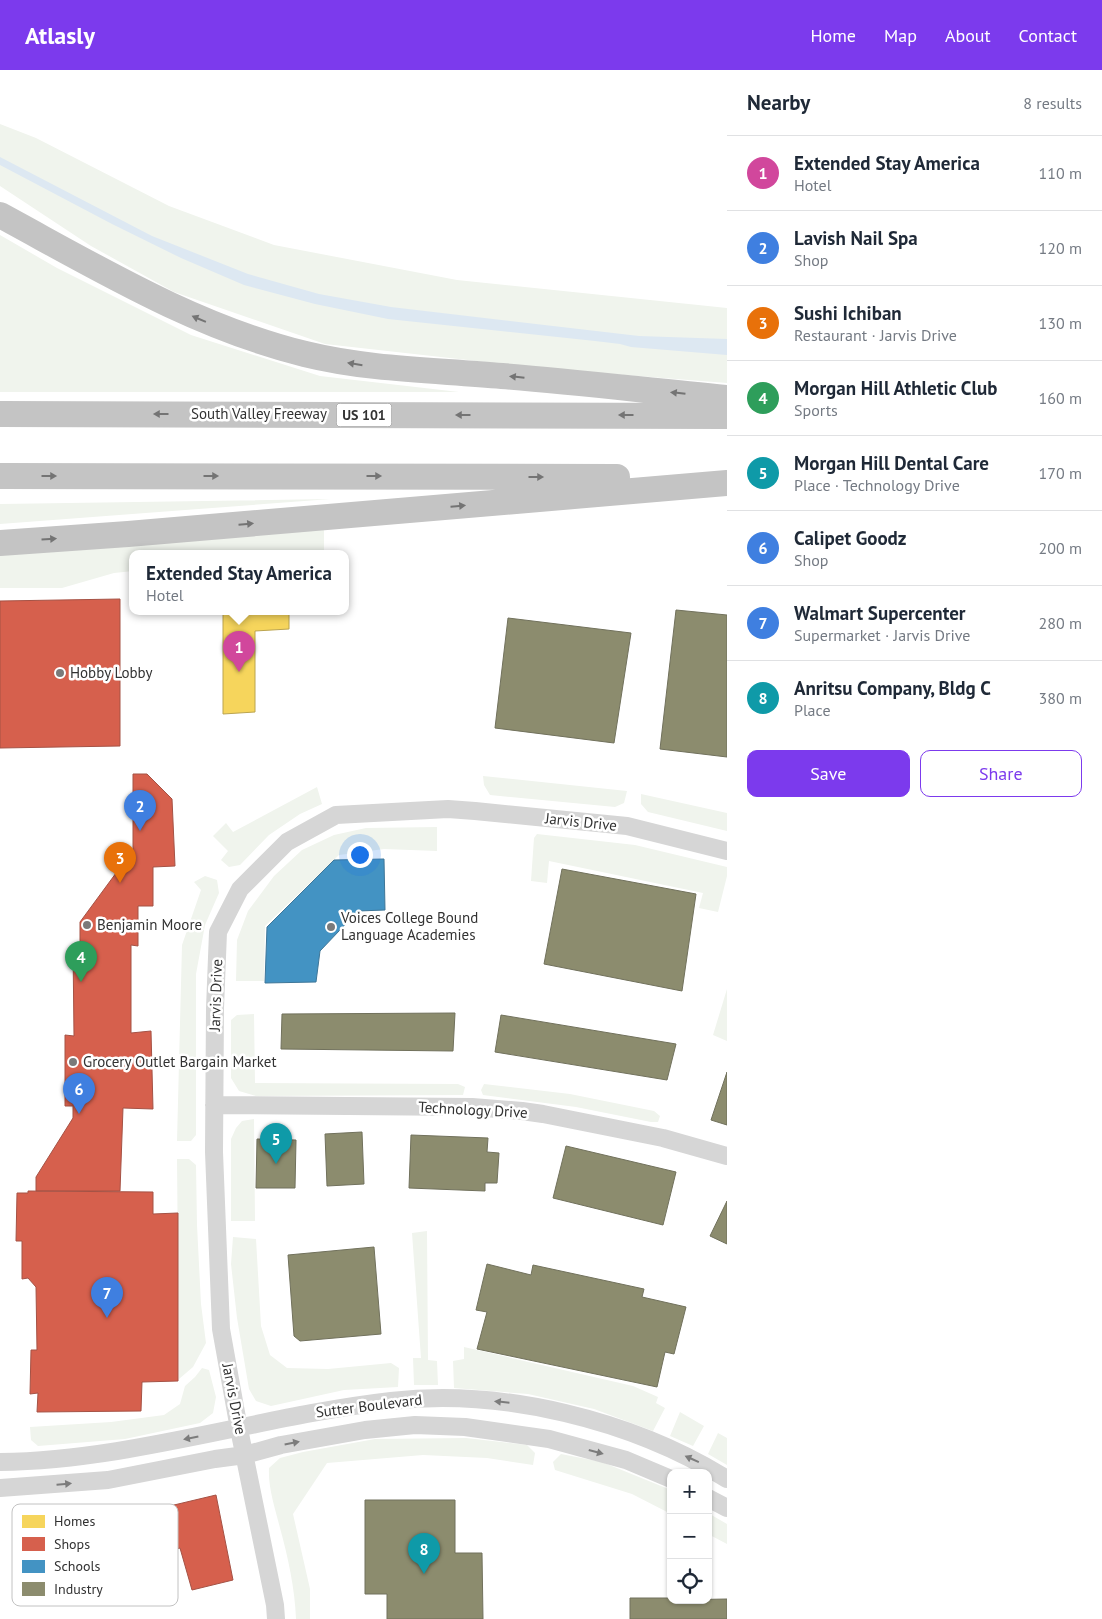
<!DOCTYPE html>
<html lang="en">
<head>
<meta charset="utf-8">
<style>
	:root { --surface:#fff; --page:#f6f6f7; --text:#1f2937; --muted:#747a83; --line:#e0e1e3; --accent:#7c3aed }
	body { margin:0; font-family:"PT Sans",sans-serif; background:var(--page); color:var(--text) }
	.controls { position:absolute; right:15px; bottom:15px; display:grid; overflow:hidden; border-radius:10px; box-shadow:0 1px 4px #0004 }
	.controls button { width:45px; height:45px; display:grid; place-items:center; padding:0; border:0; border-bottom:1px solid var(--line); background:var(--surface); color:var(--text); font:25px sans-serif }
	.you { position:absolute; left:359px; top:784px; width:18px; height:18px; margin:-12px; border:4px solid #fff; border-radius:50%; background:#1a73e8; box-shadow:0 0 0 8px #1a73e833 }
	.badge { display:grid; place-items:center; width:32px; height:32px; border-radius:50%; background:var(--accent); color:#fff; font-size:16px; font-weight:700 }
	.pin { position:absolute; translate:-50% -41px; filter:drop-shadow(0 1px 2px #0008) }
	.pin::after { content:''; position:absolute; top:26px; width:18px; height:15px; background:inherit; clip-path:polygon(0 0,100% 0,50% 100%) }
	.popup { position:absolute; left:129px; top:480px; width:220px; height:65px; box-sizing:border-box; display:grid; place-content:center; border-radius:10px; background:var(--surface); filter:drop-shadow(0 1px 4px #0005); font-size:16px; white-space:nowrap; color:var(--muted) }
	.popup b { font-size:19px; color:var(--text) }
	.popup::after { content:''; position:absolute; left:50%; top:100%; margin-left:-10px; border:10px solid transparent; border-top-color:var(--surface) }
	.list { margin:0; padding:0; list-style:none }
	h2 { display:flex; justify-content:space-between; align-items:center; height:65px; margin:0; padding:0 20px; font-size:21px }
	h2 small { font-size:16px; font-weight:400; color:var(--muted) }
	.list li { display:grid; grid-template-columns:32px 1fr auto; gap:15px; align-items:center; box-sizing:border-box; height:75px; padding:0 20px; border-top:1px solid var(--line) }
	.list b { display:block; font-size:19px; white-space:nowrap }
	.list p { margin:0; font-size:16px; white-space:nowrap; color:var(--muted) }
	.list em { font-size:16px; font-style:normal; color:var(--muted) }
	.actions { display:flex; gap:10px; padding:15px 20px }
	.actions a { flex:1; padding:11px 0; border:1px solid var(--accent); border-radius:10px; text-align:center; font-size:18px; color:var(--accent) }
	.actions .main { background:var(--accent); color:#fff }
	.icon { flex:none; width:28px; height:28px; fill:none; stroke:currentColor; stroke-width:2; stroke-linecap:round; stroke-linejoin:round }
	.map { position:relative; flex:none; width:727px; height:1549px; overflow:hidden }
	header { display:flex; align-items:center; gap:30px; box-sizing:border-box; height:70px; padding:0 25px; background:var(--accent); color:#fff }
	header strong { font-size:24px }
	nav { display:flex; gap:28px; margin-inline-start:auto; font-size:18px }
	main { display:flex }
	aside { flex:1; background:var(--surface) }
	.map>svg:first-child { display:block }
</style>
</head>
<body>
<header>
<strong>Atlasly</strong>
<nav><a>Home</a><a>Map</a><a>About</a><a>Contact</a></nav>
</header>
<main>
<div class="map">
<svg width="727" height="1549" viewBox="0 0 727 1549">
	<rect width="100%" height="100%" fill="#fff"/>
	<path fill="#f0f4ed" d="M0,54l36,14 133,68 105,39 183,35 270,28v75l-179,-14 -223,-25 -151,-52 -83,-46 -91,-60z
		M0,165l57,33 134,67 129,41 139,16h-459z
		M331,429l-331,25v-20z
		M324,457v26h-191v18l-19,2 -52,15h-62v-38z
		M483,706l144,15 -3,12 -9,4 -125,-12 -6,-10z
		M317,717l5,17 -22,10 -31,21 -29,30 -11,2 -8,-7 7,-9 -15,-15 13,-13 7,9z
		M641,724l86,19v18l-79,-19 -7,-8z
		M437,757v24l-53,-2 -45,6 -74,71 -1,55h-28l1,-41 11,-29 26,-35 28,-26 32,-15 32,-7z
		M537,764l98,11 92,22v9l-9,36 -19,-4 4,-15 -154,-32 -2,22 -16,-2 3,-43z
		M205,806l12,4 2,13 -14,32 -9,49v161l-5,6h-14l5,-196 19,-55 -7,-8z
		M727,919v52l-14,-6z
		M254,944l1,69 203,1 7,3 -2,8 -207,1 -17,-5 -8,-13v-58l6,-5z
		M484,1014l86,10 84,17 6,5 -2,6h-7l-75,-15 -93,-12 -2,-5z
		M254,1049l1,102h-24v-82l5,-11 6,-7z
		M177,1089h12l7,6 1,60 4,79 5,39 -13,24 -14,12z
		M427,1161l1,129 9,1 1,24h-24l-1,-27h8l-9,-125z
		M233,1167l23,2 5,87 9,29 17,13 41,1 63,-6 8,5 -1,19 -54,3 -73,16 -15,-5 -7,-12 -12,-71 -6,-54z
		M464,1277l169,39 25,11 -2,6 9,5 -12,23 -59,-22 -66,-15 -74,-6 -1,-27 11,-2z
		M202,1298l7,2 7,27 -3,16 -13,10 -75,16 -87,7 -7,-6 -1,-13 81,-5 53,-7 16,-11 5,-18 10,-9z
		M680,1342l24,14 -11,20 -23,-10z
		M718,1363l9,5v27l-19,-11z
		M466,1368l61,7 8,8 -2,12 -46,-7 -64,-3 -96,8 -34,51 17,75v30h-14c-1,-30 -8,-62 -16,-91 -5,-20 -12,-40 -11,-60l11,-10 23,-6 72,-13z
		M561,1384l41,8 64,26 5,3v23l-39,-20 -77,-24 -2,-8z
		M708,1443l19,11v20l-19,-10z"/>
	<path fill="#dde8f2" d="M0,87l152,79 96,38 71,20 72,13 248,29 88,3v16l-96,-8 -11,-3 -25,-3 -207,-22 -73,-15 -71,-19 -63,-27 -69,-34 -112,-59z"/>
	<path fill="#f6d55c" stroke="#bba44f" d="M223,541h66v18l-34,2v81l-32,2z"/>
	<path fill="#d6604d" stroke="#a55245" d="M120,529v147l-120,2v-147z
		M133,704h14l25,25 3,67 -22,1v39h-15v40l-7,-1v88l20,-2 2,78 -30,-1 -3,83h-84v-14l37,-59v-12h-8v-71l9,1 -1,-91h7v-23l53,-72z
		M28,1121l125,1v22l25,-1v168l-36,1 -1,29 -104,1 1,-19 -8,1 1,-44h6l-1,-63 -8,-9 -6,1v-38h-6l1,-48h11z
		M216,1425l17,85 -41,10 -12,-42 -38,11 -10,-44z"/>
	<path fill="#4393c3" stroke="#3e7698" d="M384,789l1,51 -27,1 -38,40 -4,31 -51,1 2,-56 67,-67z"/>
	<path fill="#8c8c6e" stroke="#71715c" d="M676,540l51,5v142l-67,-8z
		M508,548l123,15 -17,110 -119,-15z
		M562,799l134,25 -14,97 -138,-27z
		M455,943l-2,38 -172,-2 1,-35z
		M501,945l175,29 -9,36 -172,-28z
		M727,1002v53l-16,-5z
		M362,1062l2,52 -37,2 -2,-52z
		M411,1065l77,3 -1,14 12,1 -2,30h-12v8l-76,-3z
		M257,1069l39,1 -1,48h-39z
		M566,1076l110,26 -13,53 -110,-27z
		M727,1131v43l-17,-8z
		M374,1177l7,87 -81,7 -6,-5 -6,-81z
		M487,1194l44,11 2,-10 111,24 -2,8 44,10 -12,47 -9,-2 -8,35 -180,-38 10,-37 -11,-2z
		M365,1430h90v53h27l1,66h-96v-25h-22z
		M630,1528h41v2l56,-1v20h-97z"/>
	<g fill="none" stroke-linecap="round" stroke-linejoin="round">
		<path stroke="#d6d6d6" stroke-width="18" d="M214,1035l258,2 50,4 21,3 120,24 64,18
			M0,1392c133,-2 260,-46 391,-61 111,-13 241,19 336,78
			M0,1418l108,-8 107,-21 30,-4 36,-10 84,-15 50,-5 50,2 84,12 77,21 45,19
			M708,1428l19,10
			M276,1549l-1,-14 -36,-176 -18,-100 -7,-177 1,-144 3,-76 22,-43 47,-47 49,-27 112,-6 27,2 152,15 100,25"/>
		<path stroke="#c4c4c4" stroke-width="26" d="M0,145c98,53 195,112 305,139 65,16 132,16 197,22 75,6 150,15 225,22
			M0,344l727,2
			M0,406l617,1
			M0,473l128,-9 599,-51"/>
	</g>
	<defs><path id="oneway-solid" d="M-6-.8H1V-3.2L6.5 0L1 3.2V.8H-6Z" transform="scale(1.25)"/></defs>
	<g fill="#747474">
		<use href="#oneway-solid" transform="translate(199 249) rotate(-157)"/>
		<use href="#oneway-solid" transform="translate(355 294) rotate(-171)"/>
		<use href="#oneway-solid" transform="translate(517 307) rotate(-174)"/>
		<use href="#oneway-solid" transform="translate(678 323) rotate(-174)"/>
		<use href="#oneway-solid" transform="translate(161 344) rotate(-180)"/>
		<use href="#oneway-solid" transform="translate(463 345) rotate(-180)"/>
		<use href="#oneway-solid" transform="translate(626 345) rotate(-180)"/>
		<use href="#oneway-solid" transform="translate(49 406)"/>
		<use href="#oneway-solid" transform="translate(211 406)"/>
		<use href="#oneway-solid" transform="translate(374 406)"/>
		<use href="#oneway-solid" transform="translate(536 407)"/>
		<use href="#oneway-solid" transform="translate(458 436) rotate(-5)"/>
		<use href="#oneway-solid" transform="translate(246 454) rotate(-5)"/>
		<use href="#oneway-solid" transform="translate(49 469) rotate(-4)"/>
	</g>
	<g fill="#7c7c7c">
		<use href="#oneway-solid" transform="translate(502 1332) rotate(-174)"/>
		<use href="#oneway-solid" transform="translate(191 1368) rotate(169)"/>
		<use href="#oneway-solid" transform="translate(292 1373) rotate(-11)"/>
		<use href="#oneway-solid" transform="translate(596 1382) rotate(15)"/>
		<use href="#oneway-solid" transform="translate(692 1389) rotate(-156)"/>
		<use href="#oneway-solid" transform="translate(64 1414) rotate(-5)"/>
	</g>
	<g fill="#7a7a7a" stroke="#fff" stroke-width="2">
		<circle cx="60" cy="603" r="5"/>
		<circle cx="87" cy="855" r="5"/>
		<circle cx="331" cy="857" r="5"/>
		<circle cx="73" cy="992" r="5"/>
	</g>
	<g text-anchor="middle" stroke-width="5" stroke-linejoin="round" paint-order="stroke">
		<rect fill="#fff" stroke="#707070" stroke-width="1" x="336.5" y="333.5" width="55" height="23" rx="4"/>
		<g font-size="14" font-weight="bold" fill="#323232">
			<text x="364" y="350">US 101</text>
		</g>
		<g font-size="15" fill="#323232" stroke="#fff">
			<text x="259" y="349">South Valley Freeway</text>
			<text transform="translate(581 752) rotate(6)" y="5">Jarvis Drive</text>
			<text transform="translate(216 925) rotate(-88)" y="5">Jarvis Drive</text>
			<text transform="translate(473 1040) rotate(3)" y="5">Technology Drive</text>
			<text transform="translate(234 1329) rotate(79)" y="5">Jarvis Drive</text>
			<text transform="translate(369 1336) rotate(-7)" y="5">Sutter Boulevard</text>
		</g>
		<g font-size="15" fill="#323232" stroke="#fff" text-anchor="start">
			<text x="70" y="608">Hobby Lobby</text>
			<text x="341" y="853">Voices College Bound<tspan x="341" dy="17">Language Academies</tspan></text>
			<text x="97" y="860">Benjamin Moore</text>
			<text x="83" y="997">Grocery Outlet Bargain Market</text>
		</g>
	</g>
	<rect x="12" y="1434" width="166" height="102" rx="8" fill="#fff" stroke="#c2c2c2" stroke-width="1"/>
	<rect x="22" y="1445" width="23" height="13" fill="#f6d55c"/>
	<rect x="22" y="1467" width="23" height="14" fill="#d6604d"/>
	<rect x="22" y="1490" width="23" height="13" fill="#4393c3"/>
	<rect x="22" y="1512" width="23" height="14" fill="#8c8c6e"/>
	<g font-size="14" fill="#323232">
		<text x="54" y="1456">Homes</text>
		<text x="54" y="1479">Shops</text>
		<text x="54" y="1501">Schools</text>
		<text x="54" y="1524">Industry</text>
	</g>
</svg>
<div class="controls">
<button>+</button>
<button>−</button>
<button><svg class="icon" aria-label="locate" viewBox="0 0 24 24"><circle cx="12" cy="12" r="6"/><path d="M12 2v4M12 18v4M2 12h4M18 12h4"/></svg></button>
</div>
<div class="you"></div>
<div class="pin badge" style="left:239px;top:602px;background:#d1479c">1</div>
<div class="popup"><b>Extended Stay America</b>Hotel</div>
<div class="pin badge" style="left:140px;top:761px;background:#3f7fe0">2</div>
<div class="pin badge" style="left:120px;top:813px;background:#e8710a">3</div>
<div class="pin badge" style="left:81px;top:912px;background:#2e9e5b">4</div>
<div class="pin badge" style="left:276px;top:1094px;background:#0f9aa8">5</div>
<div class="pin badge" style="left:79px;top:1044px;background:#3f7fe0">6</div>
<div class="pin badge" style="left:107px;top:1248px;background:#3f7fe0">7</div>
<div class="pin badge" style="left:424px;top:1504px;background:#0f9aa8">8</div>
</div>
<aside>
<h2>Nearby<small>8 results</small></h2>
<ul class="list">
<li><span class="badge" style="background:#d1479c">1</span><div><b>Extended Stay America</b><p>Hotel</p></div><em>110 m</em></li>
<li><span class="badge" style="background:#3f7fe0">2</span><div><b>Lavish Nail Spa</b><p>Shop</p></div><em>120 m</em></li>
<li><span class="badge" style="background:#e8710a">3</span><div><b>Sushi Ichiban</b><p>Restaurant · Jarvis Drive</p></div><em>130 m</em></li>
<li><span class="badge" style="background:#2e9e5b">4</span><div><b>Morgan Hill Athletic Club</b><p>Sports</p></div><em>160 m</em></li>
<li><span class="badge" style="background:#0f9aa8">5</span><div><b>Morgan Hill Dental Care</b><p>Place · Technology Drive</p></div><em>170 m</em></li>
<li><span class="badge" style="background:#3f7fe0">6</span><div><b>Calipet Goodz</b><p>Shop</p></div><em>200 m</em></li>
<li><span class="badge" style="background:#3f7fe0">7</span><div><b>Walmart Supercenter</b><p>Supermarket · Jarvis Drive</p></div><em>280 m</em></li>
<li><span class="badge" style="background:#0f9aa8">8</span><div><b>Anritsu Company, Bldg C</b><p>Place</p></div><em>380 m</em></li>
</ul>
<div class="actions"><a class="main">Save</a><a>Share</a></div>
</aside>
</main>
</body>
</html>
